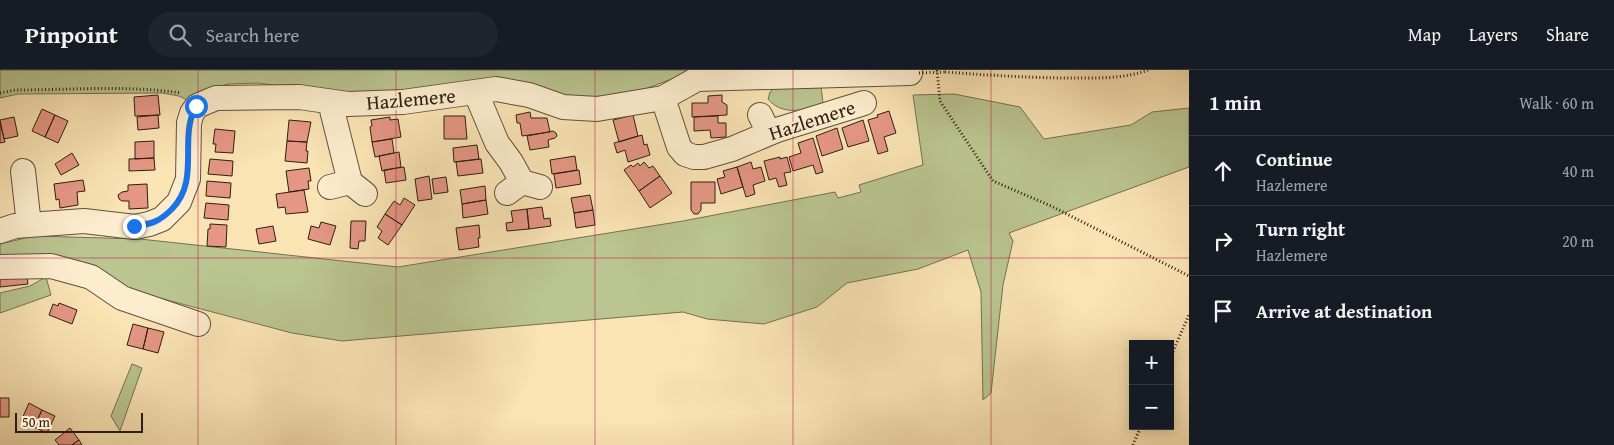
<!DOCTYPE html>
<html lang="en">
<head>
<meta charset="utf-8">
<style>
	:root { --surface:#171b24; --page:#20242c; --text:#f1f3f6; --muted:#9ea1a6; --line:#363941 }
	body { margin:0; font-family:"Gentium Book Plus",serif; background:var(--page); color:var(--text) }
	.controls { position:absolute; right:15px; bottom:15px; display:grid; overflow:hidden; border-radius:0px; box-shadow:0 2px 12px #0003 }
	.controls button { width:45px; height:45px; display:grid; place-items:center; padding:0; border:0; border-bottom:1px solid var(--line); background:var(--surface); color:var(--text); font:25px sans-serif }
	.scale { position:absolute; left:15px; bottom:12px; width:128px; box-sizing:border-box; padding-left:5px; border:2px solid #2e1e16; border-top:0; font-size:14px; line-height:18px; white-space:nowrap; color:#2e1e16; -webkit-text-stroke:4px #fcedce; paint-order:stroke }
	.stop { position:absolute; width:15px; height:15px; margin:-11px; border:4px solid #1a73e8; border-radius:50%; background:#fff }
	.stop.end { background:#1a73e8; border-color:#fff; box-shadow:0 1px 5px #0008 }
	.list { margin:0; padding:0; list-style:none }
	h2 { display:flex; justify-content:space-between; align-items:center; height:65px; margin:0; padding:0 20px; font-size:21px }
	h2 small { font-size:16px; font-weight:400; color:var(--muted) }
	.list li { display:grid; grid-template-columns:32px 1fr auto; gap:15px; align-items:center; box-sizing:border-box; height:70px; padding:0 20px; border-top:1px solid var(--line) }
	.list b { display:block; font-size:19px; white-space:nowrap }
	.list p { margin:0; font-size:16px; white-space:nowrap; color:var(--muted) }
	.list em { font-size:16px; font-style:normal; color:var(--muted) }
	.icon { flex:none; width:28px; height:28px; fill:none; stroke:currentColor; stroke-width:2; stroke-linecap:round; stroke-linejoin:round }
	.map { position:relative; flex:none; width:1189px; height:375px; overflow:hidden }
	header { display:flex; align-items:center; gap:30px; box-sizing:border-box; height:70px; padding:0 25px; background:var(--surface); border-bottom:1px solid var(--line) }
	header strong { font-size:24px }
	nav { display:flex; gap:28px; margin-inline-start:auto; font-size:18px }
	.search { width:350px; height:45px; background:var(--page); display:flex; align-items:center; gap:12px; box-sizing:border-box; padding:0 18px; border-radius:28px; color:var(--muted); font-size:19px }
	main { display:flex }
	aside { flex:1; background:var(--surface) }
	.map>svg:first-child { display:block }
</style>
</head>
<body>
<header>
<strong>Pinpoint</strong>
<div class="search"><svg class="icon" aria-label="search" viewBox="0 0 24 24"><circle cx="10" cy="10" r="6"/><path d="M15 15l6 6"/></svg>Search here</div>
<nav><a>Map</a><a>Layers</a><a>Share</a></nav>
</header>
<main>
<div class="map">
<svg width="1189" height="375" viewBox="0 0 1189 375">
	<rect width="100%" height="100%" fill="#fae4b4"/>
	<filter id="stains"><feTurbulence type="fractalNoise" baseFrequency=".004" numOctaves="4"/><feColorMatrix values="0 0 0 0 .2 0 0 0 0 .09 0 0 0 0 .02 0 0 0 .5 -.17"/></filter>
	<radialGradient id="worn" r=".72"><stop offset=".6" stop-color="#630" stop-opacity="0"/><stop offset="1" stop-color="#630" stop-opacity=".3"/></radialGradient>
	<path fill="#bac590" stroke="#747253" d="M0,0h794l-101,1 -48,18 -34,7 -40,1 -34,-11 -127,6 -70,1 -83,-10 -28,1 -20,5 -20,12 -10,-5 -17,-3 -144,1 -18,4z
		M821,16l2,17c-18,8 -41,13 -55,-4l2,-7 5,-4z
		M954,24l66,13 24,32 87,-14 21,-13 37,-4v59l-180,66 4,8 -10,44 -12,108 -8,7 -2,-108 -13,-42 -50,19 -71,14 -30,24 -53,17 -57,-5 -24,-7 -341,29 -50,-8 -292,-77v-12l34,-8 106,3 258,28 285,-46 152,-29 3,6 23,-6 -2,-7 64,-20 -10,-70z
		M46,207l5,18 -51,18v-20l30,-7z
		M132,294l10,4 -22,63 -9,-15z"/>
	<path fill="#e59784" stroke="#2e1e16" d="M158,25l2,20 -25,1 -1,-19z
		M722,25v7l5,3v10l-35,2v-14h16v-7z
		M42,39l13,6 -10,22 -13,-6z
		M889,41l7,22 -12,4 4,14 -10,3 -10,-34 10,-3 -1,-2z
		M530,42l1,6h16l3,14 -28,4 -2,-13h-3l-1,-8z
		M55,45l13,6 -10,22 -13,-6z
		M158,45l1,13 -21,2 -1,-13z
		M633,45l5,21 -19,6 -6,-22z
		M444,46h21l2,23h-23z
		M718,46v7h8v14l-15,1 -1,-8 -16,1v-14z
		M14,47l4,19 -14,3 -4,-19z
		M390,47v3l8,-1 3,18 -29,5 -2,-15 2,-1 -1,-6z
		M289,50l22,2 -4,20 -20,-1z
		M863,50l6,21 -21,6 -6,-19z
		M0,53l5,19 -5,1z
		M837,58l6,21 -21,7 -6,-20z
		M215,59l20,2 -2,22 -18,-1 1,-8h-3z
		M553,61l3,2 1,3 -2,2 -7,2 1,7 -19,3 -3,-14z
		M642,65l2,10 3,-1 3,11 -22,7 -3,-12 -8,3 -3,-10z
		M813,68l10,34 -7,2 -3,-9 -20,6 -4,-14 12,-4 -3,-10z
		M392,69l2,14 -19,4 -3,-15z
		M154,71v17l-19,1v-17z
		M287,71l20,1 -1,9h2l-1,12 -22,-2z
		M477,75l2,14 -25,3 -1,-14z
		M399,82l2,15 -19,4 -3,-15z
		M72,83l7,12 -18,10 -6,-11z
		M575,86l2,14 -25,4 -2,-14z
		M780,87v2l7,-2 4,15 -7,1 3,12 -8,2 -3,-9 -7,2 -5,-19z
		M154,88l1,12 -26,1v-12z
		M210,89l23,2 -1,15 -24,-2z
		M481,89l2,14 -25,3 -2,-14z
		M644,92l5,6 4,-2 7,10 -21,15 -15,-21 7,-5 2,2 5,-4 2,3z
		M751,92l2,7 8,-2 4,14 -12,4 2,9 -9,3 -9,-30z
		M404,97l2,13 -20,3 -2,-13z
		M737,97l6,20 -22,7 -4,-15 8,-2 -2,-6z
		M309,98l2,13h-3l1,8 -20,3 -3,-21z
		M579,100l2,14 -25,4 -2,-14z
		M429,106l3,23 -14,2 -3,-22z
		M660,106l12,17 -22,15 -11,-17z
		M446,107l2,15 -14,2 -2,-15z
		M83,110l2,11 -8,1 1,13 -18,3 -1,-9 -3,1 -2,-16z
		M207,111l24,2 -1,15 -24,-2z
		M691,112h24v21h-14v7l-3,4h-4l-3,-4z
		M147,114l1,24 -19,1v-8h-7l-3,-2 -1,-4 4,-3 6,-1v-6z
		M485,116l1,14 -24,4 -2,-14z
		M304,120l4,22 -22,2 -1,-7 -7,1 -2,-14z
		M590,125l3,15 -19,3 -3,-15z
		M404,128l11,7 -13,20 -17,-11 9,-13 6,4z
		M486,130l2,14 -25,4 -1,-14z
		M206,133l23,2 -1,15 -24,-2z
		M542,137l2,12 6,-1 1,8 -22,3 -2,-20z
		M527,139l2,20 -22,2 -1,-8 7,-1 -2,-11z
		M593,140l2,15 -19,3 -2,-15z
		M385,144l17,11 -14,20 -10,-7 4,-7 -5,-4z
		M351,151h15l-1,20h-6l-1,8 -8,-1z
		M321,152l15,4 -6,19 -22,-6 3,-13 8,2z
		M210,154l17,1 -1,22 -19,-1 1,-17h2z
		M479,155l1,13h-2l1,9 -20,3 -3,-22z
		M273,156l3,15 -17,3 -3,-15z
		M26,200l2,14 -28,3v-14z
		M59,233l18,7 -5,14 -23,-9 4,-11 5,2z
		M133,254l15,4 -5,21 -16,-4z
		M148,258l16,4 -6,21 -15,-4z
		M0,328h9v19h-9z
		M29,333l13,7 -8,17 -13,-6z
		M42,340l13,6 -8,17 -13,-6z
		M70,358l9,12 -7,5h-13l-4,-5z
		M79,370l3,5h-10z"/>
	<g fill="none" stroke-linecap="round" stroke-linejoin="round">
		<g stroke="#61503e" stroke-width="26">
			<path id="minor" d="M476,23l21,50 14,19 11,20
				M663,28l34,-19 213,-6
				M330,32l20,80
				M760,45l9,18
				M23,101l6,54
				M330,117l20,-5 15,12
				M507,123l15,-11 18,5
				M0,161l15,-5 69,-5 51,6 14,-3 13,-5 17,-17 9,-23 1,-56 3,-10 5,-7 19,-8 83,-1 49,7 55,-2 93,-13 33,6 34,12 34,2 66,-11 16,49 6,7 9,3h10l28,-8 45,-19 87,-27
				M0,197l51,-1 40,11 31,21 76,26"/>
		</g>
		<path stroke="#2e1e16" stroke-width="3" stroke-dasharray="1 2.5" stroke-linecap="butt" d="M937,0l3,31 53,80 58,25 138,70
			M945,2c42,3 84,6 127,6 24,0 53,1 76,-8
			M0,23l15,-3c55,0 112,-5 166,3
			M1170,288l19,-43
			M1133,375l8,-19"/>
		<use href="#minor" stroke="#fcedce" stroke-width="24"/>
		<path stroke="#2e1e16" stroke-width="3" stroke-dasharray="1 2.5" stroke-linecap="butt" d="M919,3l26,-1"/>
	</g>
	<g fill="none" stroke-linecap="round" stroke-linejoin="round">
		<path stroke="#1a73e8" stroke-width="6" d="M134,156c18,-2 25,-4 38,-17 29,-30 6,-70 24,-103"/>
	</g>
	<path fill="none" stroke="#c2185b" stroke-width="1" stroke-opacity="0.55" d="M198,0v375M396,0v375M595,0v375M793,0v375M991,0v375M0,188h1189"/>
	<g text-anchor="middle" stroke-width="4" stroke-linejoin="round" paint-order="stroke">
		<g font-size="20" fill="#2e1e16" stroke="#fcedce">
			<text transform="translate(411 29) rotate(-5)" y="7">Hazlemere</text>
			<text transform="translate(812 50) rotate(-18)" y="7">Hazlemere</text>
		</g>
	</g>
	<rect width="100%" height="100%" filter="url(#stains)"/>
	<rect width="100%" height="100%" fill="url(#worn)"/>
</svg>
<div class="controls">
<button>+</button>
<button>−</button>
</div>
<div class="scale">50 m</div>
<div class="stop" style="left:196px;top:36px"></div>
<div class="stop end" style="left:134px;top:156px"></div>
</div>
<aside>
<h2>1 min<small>Walk · 60 m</small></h2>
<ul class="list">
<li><svg class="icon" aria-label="ahead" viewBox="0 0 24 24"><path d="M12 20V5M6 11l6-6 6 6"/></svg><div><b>Continue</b><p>Hazlemere</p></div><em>40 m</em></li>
<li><svg class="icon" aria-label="right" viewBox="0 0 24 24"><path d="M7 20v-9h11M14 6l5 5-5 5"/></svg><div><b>Turn right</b><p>Hazlemere</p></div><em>20 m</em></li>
<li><svg class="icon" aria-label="arrive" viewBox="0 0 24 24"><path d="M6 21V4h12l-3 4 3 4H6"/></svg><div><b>Arrive at destination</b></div></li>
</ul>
</aside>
</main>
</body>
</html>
